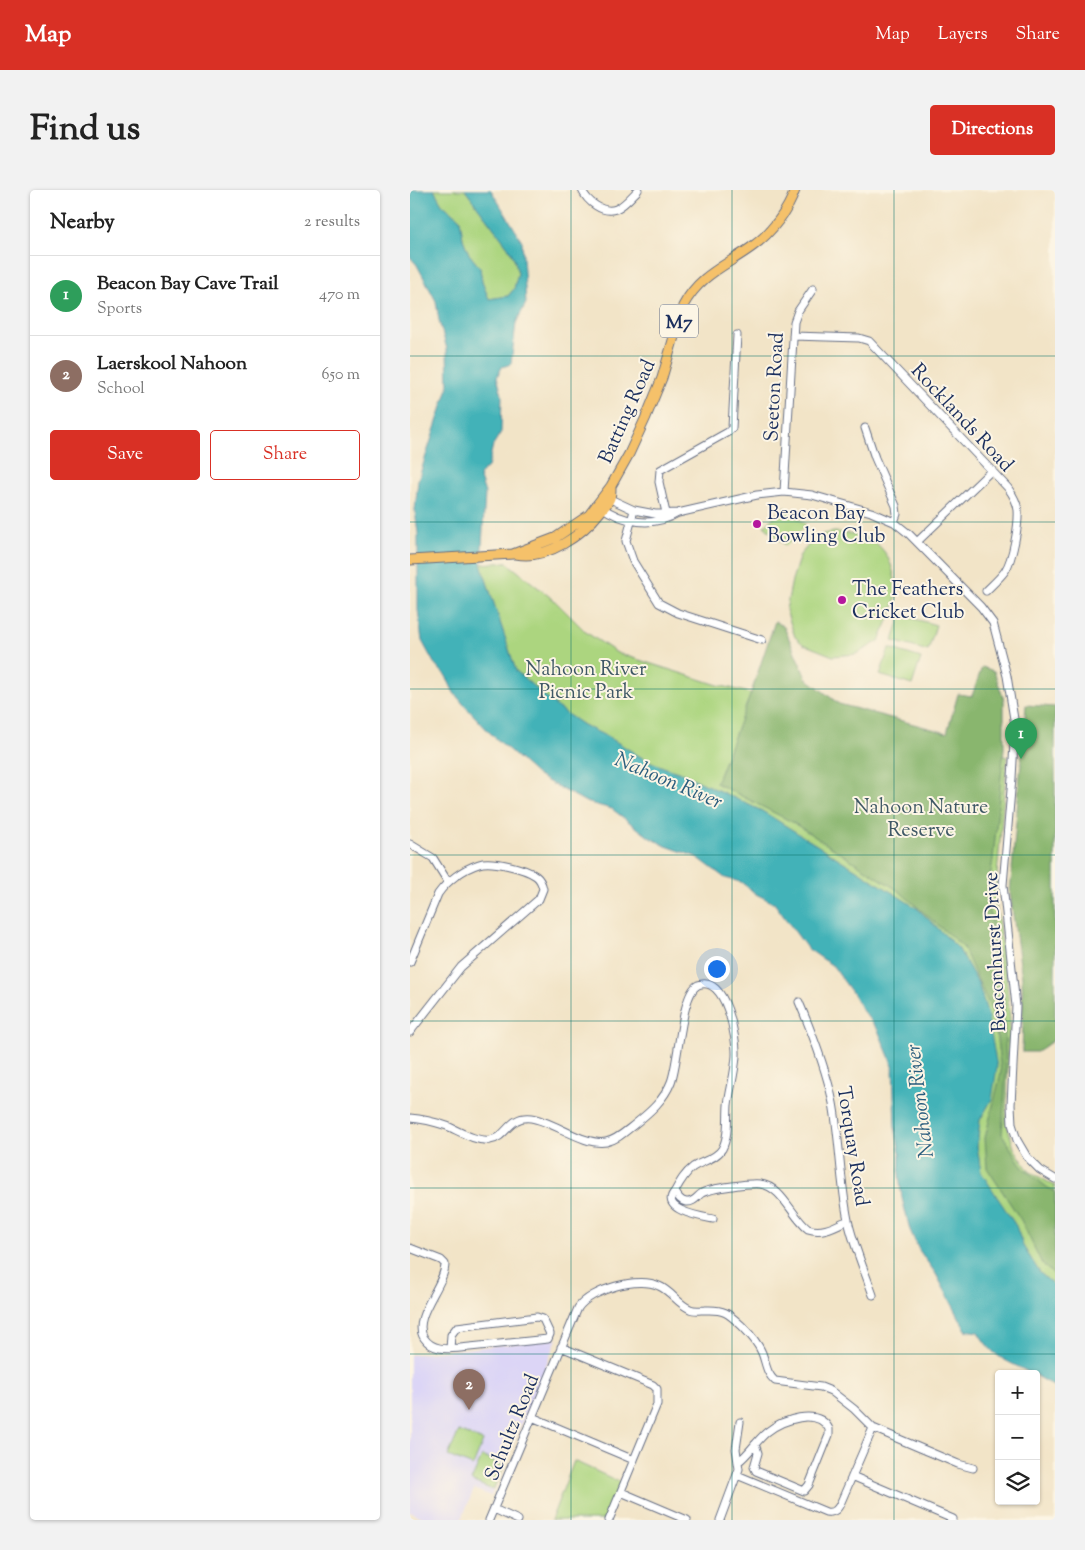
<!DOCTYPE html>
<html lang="en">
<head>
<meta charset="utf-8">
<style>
	:root { --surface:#fff; --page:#f2f2f2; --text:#222; --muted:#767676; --line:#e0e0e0; --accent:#d93025 }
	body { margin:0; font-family:"Sorts Mill Goudy",serif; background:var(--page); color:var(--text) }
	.controls { position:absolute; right:15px; bottom:15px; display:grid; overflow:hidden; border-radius:5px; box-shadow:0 1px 4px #0004 }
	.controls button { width:45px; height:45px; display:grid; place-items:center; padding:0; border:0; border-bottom:1px solid var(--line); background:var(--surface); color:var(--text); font:25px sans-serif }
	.you { position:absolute; left:306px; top:778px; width:18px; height:18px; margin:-12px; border:4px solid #fff; border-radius:50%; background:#1a73e8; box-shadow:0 0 0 8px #1a73e833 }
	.badge { display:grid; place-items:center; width:32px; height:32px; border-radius:50%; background:var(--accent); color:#fff; font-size:16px; font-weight:700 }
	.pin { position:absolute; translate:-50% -41px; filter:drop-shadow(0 1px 2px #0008) }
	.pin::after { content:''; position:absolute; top:26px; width:18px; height:15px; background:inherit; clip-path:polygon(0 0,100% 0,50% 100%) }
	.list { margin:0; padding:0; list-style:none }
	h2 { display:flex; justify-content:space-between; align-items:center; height:65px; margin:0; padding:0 20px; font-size:21px }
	h2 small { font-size:16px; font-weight:400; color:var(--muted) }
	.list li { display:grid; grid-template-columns:32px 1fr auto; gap:15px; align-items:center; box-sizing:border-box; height:80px; padding:0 20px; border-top:1px solid var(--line) }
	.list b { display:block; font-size:19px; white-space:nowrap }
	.list p { margin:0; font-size:16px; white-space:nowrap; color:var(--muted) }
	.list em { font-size:16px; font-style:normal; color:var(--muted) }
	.actions { display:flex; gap:10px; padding:15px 20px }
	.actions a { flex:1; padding:11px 0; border:1px solid var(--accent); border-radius:5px; text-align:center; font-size:18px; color:var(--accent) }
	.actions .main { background:var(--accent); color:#fff }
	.icon { flex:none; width:28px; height:28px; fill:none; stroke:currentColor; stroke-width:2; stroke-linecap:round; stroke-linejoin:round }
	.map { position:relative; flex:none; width:645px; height:1330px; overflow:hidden; border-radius:5px }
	header { display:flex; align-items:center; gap:30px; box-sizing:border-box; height:70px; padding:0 25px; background:var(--accent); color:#fff }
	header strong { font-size:24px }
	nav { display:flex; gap:28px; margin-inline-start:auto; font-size:18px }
	.intro { display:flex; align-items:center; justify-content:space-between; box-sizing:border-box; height:120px; padding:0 30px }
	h1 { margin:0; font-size:35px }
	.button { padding:12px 22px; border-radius:5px; background:var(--accent); color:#fff; font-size:18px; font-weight:700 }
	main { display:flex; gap:30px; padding:0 30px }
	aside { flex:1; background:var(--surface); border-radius:5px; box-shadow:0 1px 4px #0004 }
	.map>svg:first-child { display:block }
</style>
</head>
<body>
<header>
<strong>Map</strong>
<nav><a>Map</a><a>Layers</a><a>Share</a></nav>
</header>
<div class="intro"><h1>Find us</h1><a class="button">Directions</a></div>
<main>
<aside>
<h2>Nearby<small>2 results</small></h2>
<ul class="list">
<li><span class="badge" style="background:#2e9e5b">1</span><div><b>Beacon Bay Cave Trail</b><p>Sports</p></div><em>470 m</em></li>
<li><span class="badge" style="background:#8d6e63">2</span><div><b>Laerskool Nahoon</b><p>School</p></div><em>650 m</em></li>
</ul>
<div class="actions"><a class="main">Save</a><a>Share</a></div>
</aside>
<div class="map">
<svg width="645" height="1330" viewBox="0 0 645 1330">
	<rect width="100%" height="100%" fill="#fcf5e5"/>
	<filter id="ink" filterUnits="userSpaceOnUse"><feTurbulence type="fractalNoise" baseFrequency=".02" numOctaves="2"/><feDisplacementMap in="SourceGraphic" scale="10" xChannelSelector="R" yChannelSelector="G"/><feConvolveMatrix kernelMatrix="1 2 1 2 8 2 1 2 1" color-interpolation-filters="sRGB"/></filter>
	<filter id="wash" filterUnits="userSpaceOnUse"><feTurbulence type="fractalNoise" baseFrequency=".0096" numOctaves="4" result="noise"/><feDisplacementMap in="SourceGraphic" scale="20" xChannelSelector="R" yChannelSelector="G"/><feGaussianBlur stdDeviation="1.12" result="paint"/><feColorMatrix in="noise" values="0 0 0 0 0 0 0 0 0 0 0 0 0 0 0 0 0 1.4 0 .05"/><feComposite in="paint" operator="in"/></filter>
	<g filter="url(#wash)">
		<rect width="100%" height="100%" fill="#f2e4c7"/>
		<path fill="#dcd5f6" d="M147,1149l-66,157 -17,-7 -13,31h-32l-19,-8v-157z"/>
		<path fill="#acd57f" stroke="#64826e" d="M24,0h31l43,57 6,11 4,15 -4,16 -6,7 -19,3 -7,-17 -2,-14 -11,-14 -6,-15 -3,-20 -18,-15z
			M375,317l21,18 -20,21 -22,-20z
			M424,342c33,2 52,9 60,43 1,5 3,10 3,15 1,12 -13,39 -18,51l-23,13 -23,2 -30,-12 -8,-7 -9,-27 6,-30 8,-25 12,-14 11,-7z
			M96,372l49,39 32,32 30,20 101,32 289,72 -12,142 11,73 4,49 -4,100 8,27 15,23 26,15v100l-15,-13 -17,-27 -7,-20 -35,-53 -4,-27 3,-26 12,-21 -5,-87 -9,-29 -20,-35 -40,-39 -55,-35 -101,-63 -81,-38 -13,-4 -24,-10 -34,-21 -27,-13 -25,-17 -42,-37 -35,-107z
			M491,425l35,10 -8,26 -35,-10z
			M479,458l32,10 -9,27 -32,-10z
			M49,1241l24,10 -10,25 -25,-10z
			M72,1266l22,10 -11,24 -22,-9z
			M164,1271l48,22 -17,37h-54z"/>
		<path fill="#89b66e" stroke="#527266" d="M365,431l9,6 22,51 33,26 108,29 11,-39 14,2 10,-29 12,4 10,29v48l-11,111 -6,41 7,31 10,67 2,75 -4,61 21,34 25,20 7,3v85l-13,-12 -21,-44 -34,-52 -2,-30 16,-66 -7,-56 -31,-69 -64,-56 -107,-69 -76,-39 35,-90z
			M616,515l29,2v332l-18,13h-15l1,-28 -1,-46 -12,-85z"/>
		<path fill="#42b2b8" stroke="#2e708b" d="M0,0h24l8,14 18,15 3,20 6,15 11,14 2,14 7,17 19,-3 6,-7 4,-16 -4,-15 -6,-11 -43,-57h26l31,51 4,62 -10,20 -5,41 -9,3 -5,10 5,18 -1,37 -8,13 -5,22 -9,8 6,18 -4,71 35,107 42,37 25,17 27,13 34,21 24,10 13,4 81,38 101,63 55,35 40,39 20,35 9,29 10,55 -5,32 -12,21 -3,26 4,26 35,54 7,20 17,27 15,13v101l-19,-11v-2h-4c-27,-15 -37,-14 -54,-42l-12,-2 -30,-56 -17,-24 -9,-20 -8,-32 -3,-23 1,-21 -5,-27 -2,-61 -15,-36 -16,-20 -9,-16 -20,-28 -26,-18 -33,-45 -18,-9 -15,-12 -16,-4 -28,-21 -31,-11 -17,-9 -37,-28 -26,-7 -48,-26 -47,-42 -26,-28 -11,-13 -8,-17 -12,-13 -12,-22 -4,-31v-77l-3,-23 3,-30 30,-92 -1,-39 -8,-28 -3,-20 -19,-36 -7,-8z"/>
	</g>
	<g filter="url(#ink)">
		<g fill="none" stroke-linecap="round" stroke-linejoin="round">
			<g stroke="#666e83" stroke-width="9">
				<path id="minor" d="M172,0c5,11 20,24 34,19 8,-3 16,-13 22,-19
					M383,146l66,2 10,3 139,147c5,7 9,14 10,22 1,14 -5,49 -13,61 -5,7 -13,14 -19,20
					M455,238l10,30 21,48 1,8 -3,8
					M374,302l10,-170 4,-11 15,-22
					M196,307l28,13 21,4 23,-1 79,-18 27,-3 28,3 59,17 23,10 15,12 72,73 12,16 14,53 8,49 -3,53 -9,107 13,121 -5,99 1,19 5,16 10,17 13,13 15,9
					M190,316c23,17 53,22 78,7
					M224,320l-8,31 7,20 26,42 19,10 84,27
					M256,323l-7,-31 1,-12 68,-38 4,-4 5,-93
					M507,352l75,-72
					M0,654l23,14 15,24
					M0,772l28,-68c9,-13 25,-25 41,-30 12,-4 46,4 57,12 4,3 6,8 7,13l-4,10 -78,68 -51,65
					M389,812c14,33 27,66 34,101 7,38 7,78 15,117 5,24 17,52 25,75
					M0,928c13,1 25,4 37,8 12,5 29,16 43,14 17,-2 19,-25 41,-22 22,3 53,28 75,24 11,-2 20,-11 29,-18 15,-12 29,-24 36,-42 8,-20 10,-89 27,-97 28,-11 39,54 38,71 -1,17 -6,33 -8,49 -1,14 1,31 -6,44 -6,10 -20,12 -29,18 -8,6 -13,15 -18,24 2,5 5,10 11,11 8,1 11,-6 16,-9 9,-5 48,-10 58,-9 22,2 32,33 48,45 15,5 27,-3 40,-9
					M265,1001c-17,19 28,26 38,28
					M0,1058l31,12 4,4c0,22 -34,53 -21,74 9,13 23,11 36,10l88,-9 2,-5 -7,-15 -6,-2 -80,10 -6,8 -1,14
					M151,1157l92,38 4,4v15l-48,116
					M122,1227l102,43
					M328,1272c11,-8 18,-21 29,-30 15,-12 51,-25 62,-3v6l-20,50 -5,6 -48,-20 -2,-4 4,-14 -3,-9
					M327,1285l89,37c9,1 12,-3 15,-10l32,-74
					M442,1286l101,43
					M211,1302l66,28
					M84,1319l24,11
					M79,1330l89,-212c13,-19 61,-32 81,-22 12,5 19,18 31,23 4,2 10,1 15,1 19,-1 23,3 37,16 8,8 16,17 20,27 4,10 4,20 13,28l46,6 10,4 23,18 19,19 85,36 15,4
					M310,1330l19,-51 -3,-20 4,-27"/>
			</g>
			<g stroke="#666e83" stroke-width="11">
				<path id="major" d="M106,364c32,6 66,-19 85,-43 3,-3 7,-8 9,-13 1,-3 1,-8 1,-11
					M0,370l103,-6 42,-16 34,-23 22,-29 18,-32 17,-37 16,-39 21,-72c17,-32 43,-40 70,-60 18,-13 35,-35 42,-56"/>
			</g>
			<use href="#minor" stroke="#fff" stroke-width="7"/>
			<use href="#major" stroke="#f5c16b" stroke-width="9"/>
		</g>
	</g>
	<path fill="none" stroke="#0f766e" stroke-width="1" stroke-opacity="0.55" d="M161,0v1330M322,0v1330M484,0v1330M0,166h645M0,332h645M0,499h645M0,665h645M0,831h645M0,998h645M0,1164h645"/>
	<g fill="#b5179e" stroke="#fcf5e5" stroke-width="2">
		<circle cx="347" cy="334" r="5"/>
		<circle cx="432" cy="410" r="5"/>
	</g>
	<g text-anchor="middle" stroke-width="4" stroke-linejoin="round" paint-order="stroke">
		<rect fill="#fcf5e5" stroke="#5e6a86" stroke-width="1" x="250" y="114.5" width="38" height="33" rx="4"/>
		<g font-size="19" font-weight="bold" fill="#1b2f5e">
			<text x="269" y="138">M7</text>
		</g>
		<g font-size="20" fill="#1b2f5e" stroke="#fcf5e5">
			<text transform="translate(363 197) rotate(-87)" y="7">Seeton Road</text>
			<text transform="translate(216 221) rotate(-66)" y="7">Batting Road</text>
			<text transform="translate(553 227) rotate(47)" y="7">Rocklands Road</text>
			<text transform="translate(584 762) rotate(-93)" y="7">Beaconhurst Drive</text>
			<text transform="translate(444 956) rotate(81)" y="7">Torquay Road</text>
			<text transform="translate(101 1237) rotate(-68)" y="7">Schultz Road</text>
		</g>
		<g font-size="20" fill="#1b2f5e" stroke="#fcf5e5" text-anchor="start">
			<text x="357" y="329">Beacon Bay<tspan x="357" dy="23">Bowling Club</tspan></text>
			<text x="442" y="405">The Feathers<tspan x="442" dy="23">Cricket Club</tspan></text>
		</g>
		<g font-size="20" fill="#3f5866" stroke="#fcf5e5">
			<text x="176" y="485">Nahoon River<tspan x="176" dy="23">Picnic Park</tspan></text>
			<text x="511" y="623">Nahoon Nature<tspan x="511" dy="23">Reserve</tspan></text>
		</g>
		<g font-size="21" font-style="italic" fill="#295d7e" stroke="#fcf5e5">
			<text transform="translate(259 590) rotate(23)" y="7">Nahoon River</text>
			<text transform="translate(509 911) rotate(-97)" y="7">Nahoon River</text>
		</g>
	</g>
</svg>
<div class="controls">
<button>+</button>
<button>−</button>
<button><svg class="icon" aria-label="layers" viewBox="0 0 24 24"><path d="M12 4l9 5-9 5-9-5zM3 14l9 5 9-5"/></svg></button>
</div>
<div class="you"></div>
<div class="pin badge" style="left:611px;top:569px;background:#2e9e5b">1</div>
<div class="pin badge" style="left:59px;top:1220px;background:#8d6e63">2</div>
</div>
</main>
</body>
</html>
